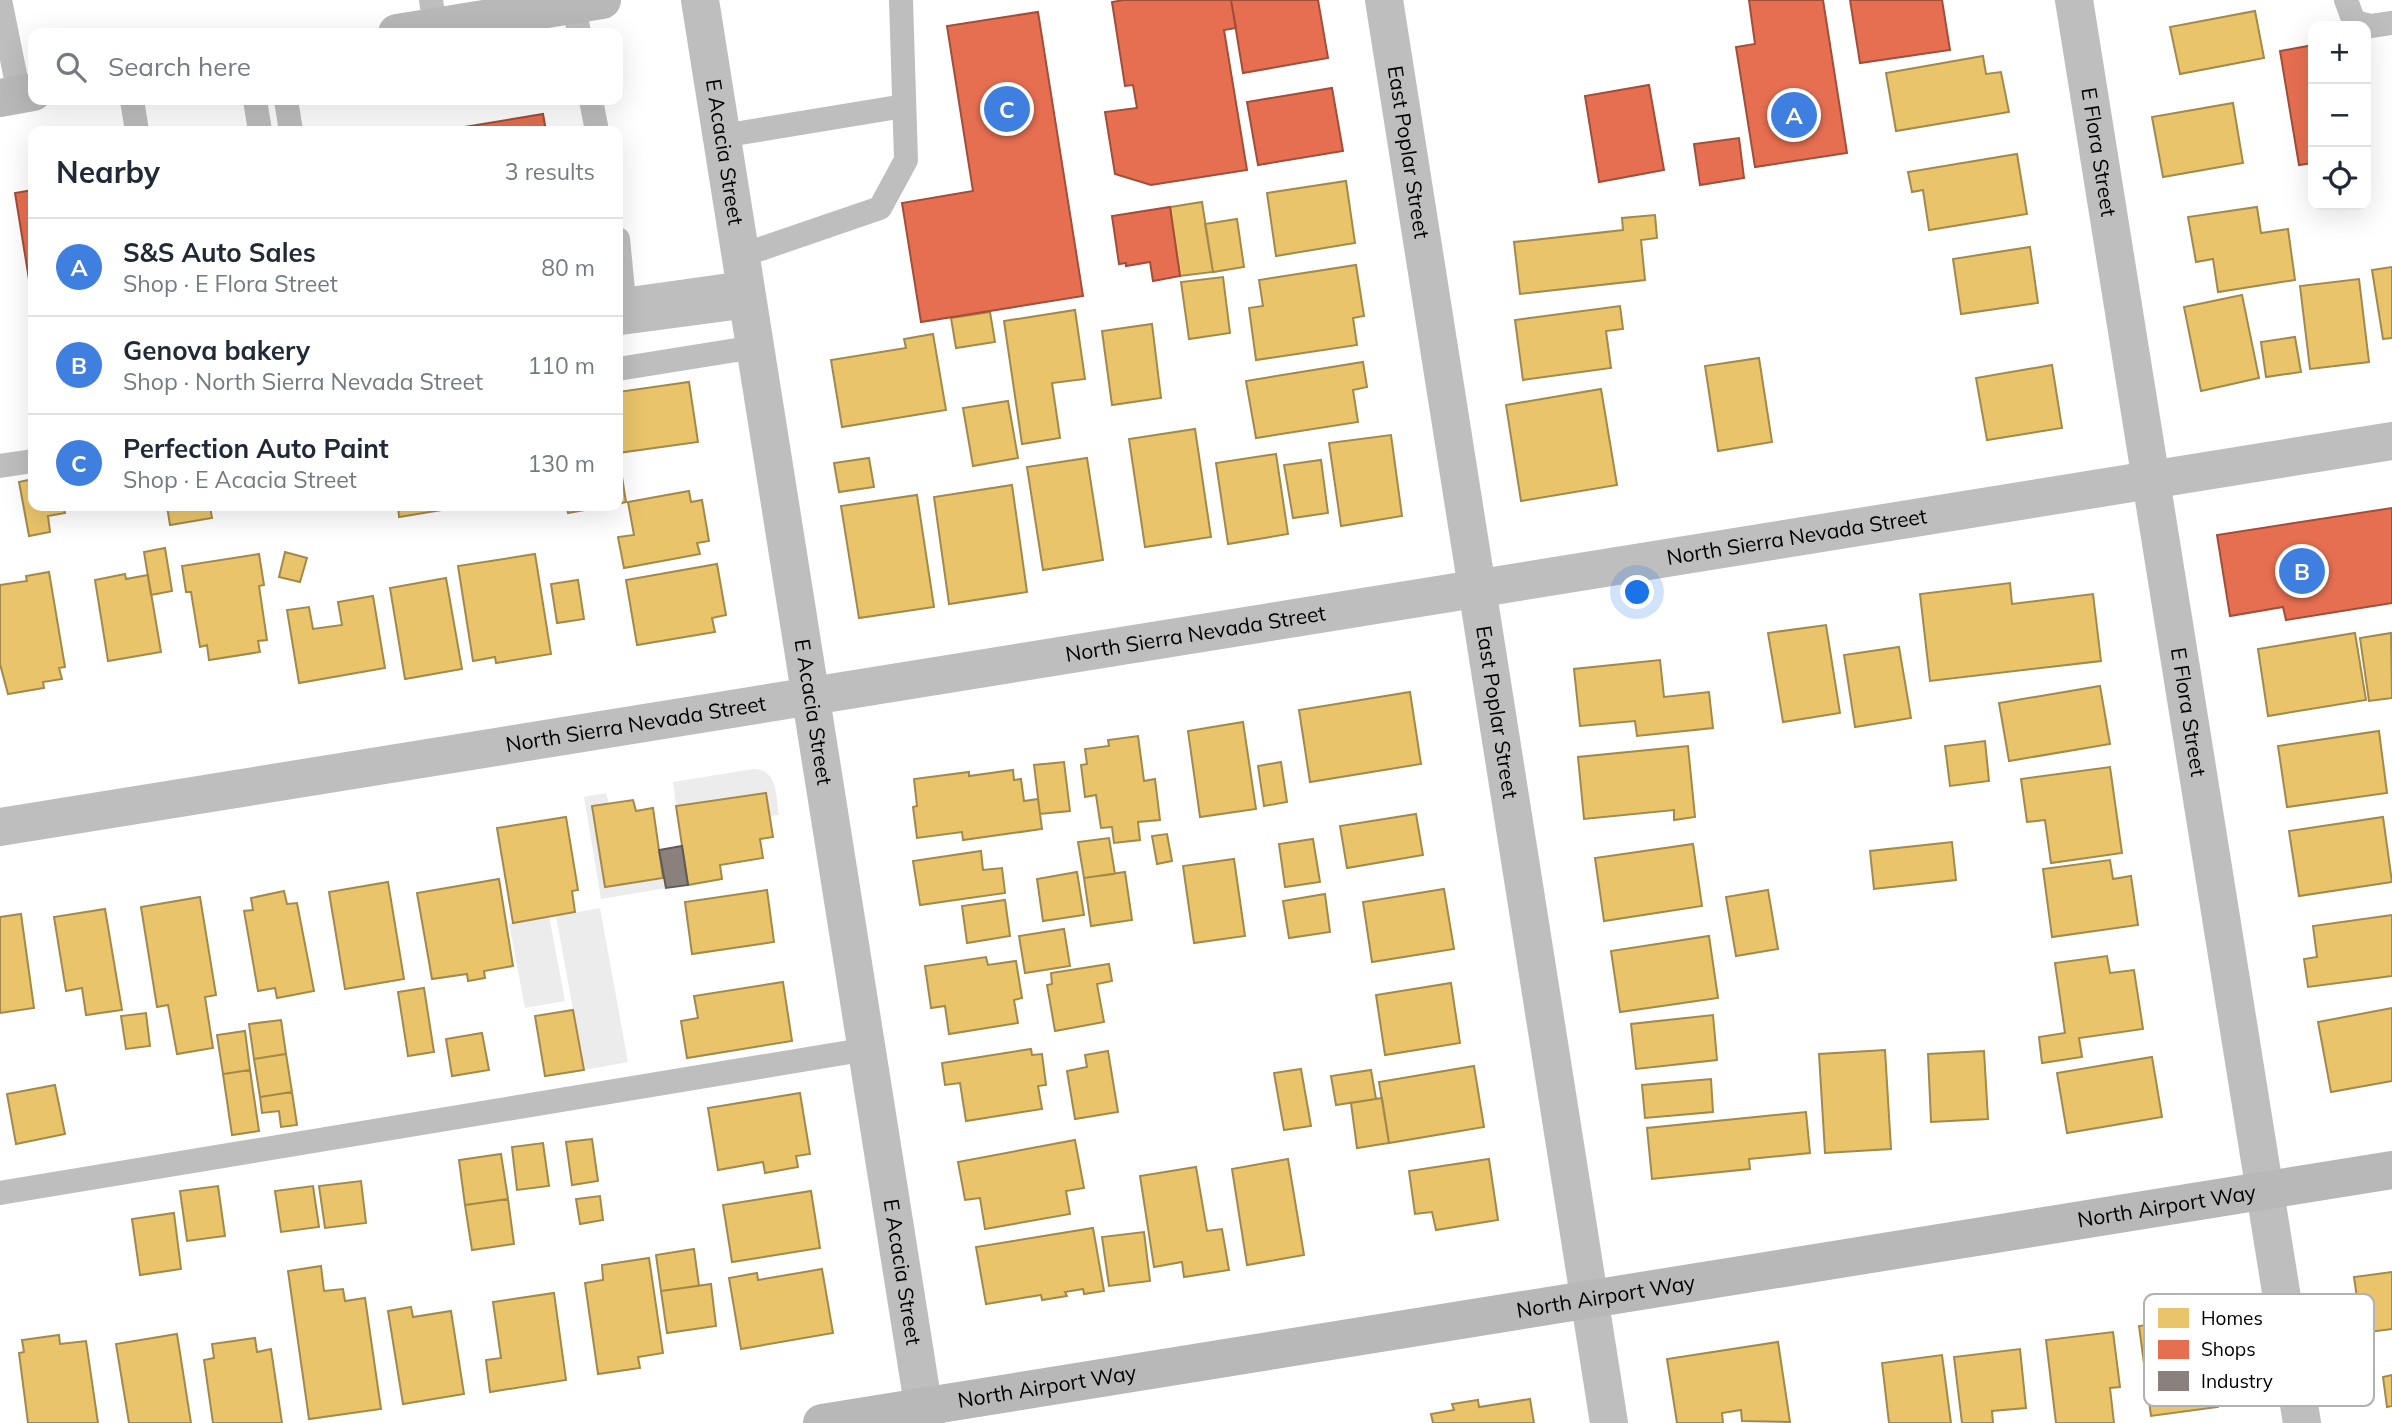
<!DOCTYPE html>
<html lang="en">
<head>
<meta charset="utf-8">
<style>
	:root { --surface:#fff; --page:#f2f2f3; --text:#1f2937; --muted:#747a83; --line:#e0e1e3; --accent:#db2777 }
	body { margin:0; font-family:Mulish,sans-serif; background:var(--page); color:var(--text) }
	.controls { position:absolute; right:21px; top:21px; display:grid; overflow:hidden; border-radius:14px; box-shadow:0 7px 28px #0002 }
	.controls button { width:63px; height:63px; display:grid; place-items:center; padding:0; border:0; border-bottom:2px solid var(--line); background:var(--surface); color:var(--text); font:35px sans-serif }
	.you { position:absolute; left:1638px; top:593px; width:24px; height:24px; margin:-18px; border:5px solid #fff; border-radius:50%; background:#1a73e8; box-shadow:0 0 0 10px #1a73e833 }
	.badge { display:grid; place-items:center; width:46px; height:46px; border-radius:50%; background:var(--accent); color:#fff; font-size:23px; font-weight:700 }
	.pin { position:absolute; translate:-50% -50%; border:4px solid #fff; box-shadow:0 2px 7px #0006 }
	.list { margin:0; padding:0; list-style:none }
	h2 { display:flex; justify-content:space-between; align-items:center; height:91px; margin:0; padding:0 28px; font-size:30px }
	h2 small { font-size:23px; font-weight:400; color:var(--muted) }
	.list li { display:grid; grid-template-columns:46px 1fr auto; gap:21px; align-items:center; box-sizing:border-box; height:98px; padding:0 28px; border-top:2px solid var(--line) }
	.list b { display:block; font-size:26px; white-space:nowrap }
	.list p { margin:0; font-size:23px; white-space:nowrap; color:var(--muted) }
	.list em { font-size:23px; font-style:normal; color:var(--muted) }
	.icon { flex:none; width:38px; height:38px; fill:none; stroke:currentColor; stroke-width:2; stroke-linecap:round; stroke-linejoin:round }
	.map { position:relative; flex:none; width:2392px; height:1423px; overflow:hidden }
	.search { position:absolute; background:var(--surface); box-shadow:0 7px 28px #0002; left:28px; top:28px; width:595px; height:77px; display:flex; align-items:center; gap:18px; box-sizing:border-box; padding:0 24px; border-radius:14px; color:var(--muted); font-size:26px }
	.panel { position:absolute; background:var(--surface); box-shadow:0 7px 28px #0002; left:28px; top:126px; width:595px; height:385px; border-radius:14px }
	.map>svg:first-child { display:block }
</style>
</head>
<body>
<div class="map">
<svg width="2392" height="1423" viewBox="0 0 2392 1423">
	<rect width="100%" height="100%" fill="#fff"/>
	<path fill="#ececec" d="M754,769c24,1 22,28 25,46l-9,1 -4,-23 -90,13 -3,-24z
		M606,793l3,11 -17,3 13,80 58,-9 3,10 -65,11 -17,-102z
		M600,908l28,154 -44,8 -28,-154z
		M549,916l16,85 -40,7 -16,-85z"/>
	<path fill="#e9c46a" stroke="#a3894a" stroke-width="2" d="M2255,11l9,47 -84,16 -10,-47z
		M1983,56l3,18 15,-2 8,40 -113,19 -10,-58z
		M2233,103l10,60 -80,14 -11,-60z
		M2017,154l10,60 -98,16 -6,-40 -11,2 -4,-20z
		M1346,181l9,62 -79,13 -9,-63z
		M1202,202l11,70 -33,4 -10,-69z
		M2257,207l4,26 27,-4 7,51 -77,12 -5,-33 -17,3 -8,-45z
		M1655,215l2,23 -16,2 4,40 -125,14 -6,-52 109,-12 -1,-12z
		M1237,219l7,48 -31,5 -8,-48z
		M2030,247l8,56 -77,11 -8,-55z
		M1356,265l8,51 -11,2 4,27 -101,15 -7,-52 14,-2 -4,-26z
		M2392,267v71l-9,1 -11,-69z
		M1223,277l7,56 -41,6 -8,-57z
		M2359,279l10,83 -59,7 -10,-83z
		M2242,295l17,83 -58,13 -17,-84z
		M1620,306l3,23 -17,2 5,37 -88,12 -8,-60z
		M1075,310l10,69 -33,4 8,55 -38,6 -18,-123z
		M990,312l5,30 -39,6 -5,-30z
		M1152,324l9,74 -49,7 -10,-74z
		M933,334l13,76 -104,17 -11,-67 75,-12 -2,-9z
		M2295,337l6,35 -35,5 -5,-35z
		M1759,358l13,84 -54,9 -13,-85z
		M1363,362l4,25 -14,3 5,32 -102,16 -10,-57z
		M2052,365l10,63 -75,12 -11,-62z
		M689,382l9,60 -80,11v-61z
		M1601,389l16,96 -96,16 -15,-96z
		M1008,401l10,57 -45,8 -10,-58z
		M1195,429l16,108 -66,10 -16,-108z
		M1391,435l11,81 -61,10 -12,-83z
		M1276,454l12,80 -60,10 -12,-81z
		M869,458l5,29 -35,5 -5,-29z
		M1087,458l16,102 -60,10 -16,-103z
		M1321,460l7,53 -35,5 -9,-53z
		M618,477h4l4,25 -8,2z
		M33,479v27h30l2,7 -17,3 2,16 -21,4 -10,-54z
		M1012,485l15,107 -78,12 -15,-107z
		M689,491l2,11 11,-2 7,41 -12,2 3,11 -76,14 -6,-31 16,-2 -6,-33z
		M917,495l17,112 -75,11 -18,-112z
		M167,506h43l2,12 -42,7z
		M398,506h43l1,4 -43,7z
		M567,506h39l-38,7z
		M165,548l7,43 -21,4 -7,-43z
		M285,552l22,6 -7,24 -21,-5z
		M259,554l5,31 -5,1 8,54 -9,1 2,11 -51,8 -2,-15 -7,2 -9,-55h-5l-4,-26z
		M535,554l16,100 -55,9 -1,-6 -22,4 -15,-95z
		M717,564l9,51 -14,3 3,14 -78,13 -11,-65z
		M49,572l16,95 -6,1 3,11 -19,3 1,6 -36,6 -8,-30v-79l27,-4 -1,-5z
		M125,574l1,5 22,-4 13,77 -53,9 -13,-81z
		M446,578l16,91 -57,10 -15,-91z
		M578,580l6,39 -27,4 -6,-39z
		M2010,583l2,21 81,-10 8,67 -171,20 -10,-87z
		M373,596l12,72 -86,15 -12,-73 22,-3 4,22 29,-4 -4,-23z
		M1826,625l14,88 -57,9 -15,-89z
		M2355,633l11,67 -98,16 -10,-67z
		M2391,633l1,65 -23,3 -9,-63z
		M1899,647l12,71 -56,9 -11,-72z
		M1660,660l4,37 45,-5 4,36 -76,8 -2,-15 -55,5 -6,-57z
		M2100,686l10,58 -101,17 -10,-58z
		M1410,692l11,72 -111,18 -11,-72z
		M1243,722l13,87 -56,8 -12,-86z
		M2379,731l8,62 -100,14 -9,-61z
		M1138,736l6,45 11,-2 5,41 -22,2 2,18 -26,3 -2,-16 -11,1 -5,-33 -11,2 -4,-32 6,-1 -2,-15 24,-3 -1,-6z
		M1985,741l4,40 -39,5 -5,-40z
		M1688,746l7,71 -21,3v-10l-90,9 -6,-62z
		M1064,762l6,49 -30,3 -6,-49z
		M1281,762l6,40 -23,4 -6,-40z
		M2110,767l12,86 -71,10 -6,-43 -18,2 -6,-43z
		M1013,770l1,10 7,-1 3,22 14,-2 4,30 -79,11 -1,-8 -45,6 -4,-31 4,-1 -3,-27 55,-7v4z
		M766,793l7,44 -13,2 3,19 -43,7 2,14 -34,6 -12,-79z
		M633,800l3,11 17,-3 10,70 -58,9 -13,-81z
		M1416,814l7,41 -76,13 -7,-42z
		M566,817l12,73 -6,1 3,21 -62,11 -16,-95z
		M2383,817l9,65 -93,14 -10,-65z
		M1167,834l5,27 -15,3 -5,-28z
		M1109,838l6,36 -31,4 -6,-36z
		M1313,839l7,43 -35,5 -6,-43z
		M1952,842l4,38 -82,9 -4,-38z
		M1693,844l9,62 -98,15 -9,-63z
		M981,851l2,19 19,-2 3,25 -85,12 -7,-44z
		M1234,859l11,77 -51,7 -11,-77z
		M2110,860l3,19 18,-3 7,49 -86,12 -9,-68z
		M1077,872l7,43 -41,6 -6,-42z
		M1125,872l7,48 -41,6 -7,-48z
		M499,879l14,87 -29,5 1,7 -17,3 -1,-7 -35,5 -15,-86z
		M388,882l16,97 -59,10 -16,-97z
		M1444,889l10,60 -82,13 -9,-60z
		M767,890l7,52 -82,12 -7,-52z
		M1768,890l10,59 -42,7 -10,-59z
		M284,891l3,13 10,-1 17,88 -37,7 -2,-10 -17,3 -14,-80 9,-1 -2,-12z
		M1325,894l5,38 -41,6 -6,-37z
		M200,897l16,98 -11,2 8,51 -36,6 -9,-49 -11,2 -16,-100z
		M1005,900l5,36 -43,7 -5,-37z
		M105,909l17,101 -36,5 -4,-27 -16,3 -12,-74z
		M21,914l13,94 -34,5v-96z
		M2392,915v61l-84,11 -4,-28 13,-2 -4,-31z
		M1064,929l6,37 -45,7 -6,-37z
		M1709,936l9,62 -98,14 -9,-61z
		M2107,956l3,17 24,-3 9,59 -64,9 3,19 -40,6 -3,-26 26,-4 -10,-70z
		M986,957l2,8 28,-4 6,37 -8,2 4,23 -69,11 -4,-28 -14,2 -6,-42z
		M1109,964l3,17 -15,3 7,38 -49,9 -8,-46 5,-1 -1,-11z
		M783,982l9,59 -105,17 -6,-37 17,-3 -4,-22z
		M1451,983l9,60 -75,12 -9,-60z
		M424,988l10,64 -26,4 -10,-64z
		M2392,1008v73l-61,11 -13,-70z
		M573,1010l11,60 -39,6 -10,-60z
		M146,1013l4,33 -24,3 -5,-33z
		M1713,1015l4,45 -81,9 -5,-45z
		M281,1020l5,34 -32,5 -5,-35z
		M245,1031l5,39 -27,4 -6,-39z
		M482,1033l7,37 -37,6 -6,-37z
		M1031,1049l1,6 10,-1 4,31 -8,1 4,23 -76,12 -6,-38 -15,2 -3,-22z
		M1885,1050l6,99 -66,4 -6,-99z
		M1108,1051l10,61 -43,7 -8,-48 20,-4 -2,-12z
		M1984,1051l4,68 -57,3 -3,-68z
		M286,1054l6,38 -32,5 -6,-38z
		M2152,1057l10,60 -95,16 -10,-60z
		M1474,1066l10,61 -95,16 -10,-61z
		M1301,1069l10,57 -27,4 -10,-57z
		M250,1070l9,61 -27,4 -9,-61z
		M1371,1070l5,29 -40,6 -5,-29z
		M1711,1079l2,33 -68,6 -3,-33z
		M55,1085l10,49 -49,10 -9,-50z
		M292,1092l5,33 -16,2 -2,-16 -17,2 -2,-16z
		M800,1093l10,61 -14,2 2,11 -33,6 -2,-11 -45,8 -10,-62z
		M1382,1098l7,45 -32,5 -6,-45z
		M1806,1112l4,41 -61,6 1,10 -98,10 -5,-51z
		M592,1139l6,42 -26,4 -6,-43z
		M1075,1140l9,48 -18,3 4,23 -85,15 -5,-31 -15,2 -7,-38z
		M543,1143l6,43 -32,4 -5,-43z
		M501,1154l7,45 -43,6 -6,-45z
		M1288,1159l16,96 -57,10 -15,-96z
		M1489,1159l9,61 -62,10 -4,-18 -17,2 -6,-43z
		M1196,1167l11,64 15,-2 7,41 -45,7 -2,-15 -28,5 -14,-91z
		M361,1181l5,42 -41,5 -6,-42z
		M218,1186l7,50 -38,5 -7,-50z
		M313,1186l6,41 -38,5 -6,-41z
		M811,1191l9,57 -88,14 -9,-57z
		M600,1196l3,24 -23,4 -4,-25z
		M508,1199l6,45 -42,6 -7,-45z
		M174,1213l7,56 -41,6 -8,-56z
		M1093,1228l11,63 -20,3 -1,-5 -18,3 2,4 -25,4 -1,-5 -55,9 -10,-57z
		M1144,1232l6,49 -41,5 -7,-49z
		M694,1249l5,37 -38,5 -5,-36z
		M649,1258l14,95 -25,4 2,11 -42,6 -13,-91 18,-3 -1,-15z
		M321,1266l3,25 19,-2 2,12 20,-3 16,111 -72,10 -21,-148z
		M822,1269l11,64 -92,16 -12,-71 28,-5 1,7z
		M2392,1272v57l-30,4 -8,-56z
		M711,1284l5,42 -49,7 -6,-42z
		M554,1293l12,87 -76,12 -4,-32 15,-2 -8,-56z
		M411,1307l2,10 38,-6 13,83 -61,10 -15,-93z
		M2207,1317l11,90 -67,9 -12,-90z
		M2113,1332l7,55 -10,1 4,35h-58l-10,-83z
		M177,1334l14,89h-62l-13,-79z
		M59,1335l1,9 26,-3 12,82h-70l-9,-70 5,-1 -2,-12z
		M255,1338l2,14 14,-3 11,74h-69l-9,-63 10,-2 -2,-14z
		M1778,1342l12,80 -48,-1 -1,-11 -19,3 1,10h-46l-10,-64z
		M2020,1349l6,59 -34,3 1,12h-31l-8,-66z
		M1942,1355l9,68h-62l-7,-60z
		M2392,1375v31l-5,1 -4,-30z
		M1530,1399l4,24h-101l-2,-9 23,-4 -2,-6 26,-4 1,7z"/>
	<path fill="#e76f51" stroke="#a24e39" stroke-width="2" d="M1124,0h107l5,28 -12,2 23,140 -96,15 -36,-11 -10,-62 32,-4 -4,-23 -8,1 -13,-84z
		M1231,0h87l10,58 -85,15z
		M1749,0h74l24,153 -92,14 -19,-120 19,-3z
		M1850,0h92l8,50 -90,13z
		M1038,12l45,284 -162,26 -19,-119 71,-12 -26,-165z
		M2313,45v118l-14,2 -19,-114z
		M1649,85l15,85 -65,12 -14,-86z
		M1332,88l11,63 -85,14 -11,-63z
		M543,114l3,17h-81l-1,-4z
		M1739,138l5,40 -44,7 -6,-41z
		M33,190v114l-18,-111z
		M1170,207l10,69 -27,5 -3,-19 -24,4v-3l-7,1 -7,-48z
		M2392,508v95l-106,17 -3,-13 -53,9 -13,-81z"/>
	<path fill="#8a817c" stroke="#615a57" stroke-width="2" d="M682,846l6,39 -22,3 -7,-38z"/>
	<g fill="none" stroke-linecap="round" stroke-linejoin="round">
		<path stroke="#bebebe" stroke-width="24" d="M0,0l19,94
			M431,0l4,27
			M2346,0l8,22 17,4 21,-3
			M574,4l5,29
			M132,100l5,31
			M255,100l5,31
			M286,100l5,31
			M591,100l6,31
			M722,136l182,-30
			M618,239l6,61 -2,14
			M740,256l140,-48 26,-48 -5,-160
			M624,300l121,-17
			M620,323l128,-17
			M618,369l137,-22
			M0,466l33,-5
			M0,1193l868,-144"/>
		<g stroke="#bebebe" stroke-width="38">
			<path id="s1" d="M700,0l226,1423"/>
			<path id="s2" d="M1384,0l225,1423"/>
			<path id="s3" d="M2074,0l228,1423"/>
			<path id="s4" d="M0,827l2392,-386"/>
		</g>
		<g stroke="#b8b8b8" stroke-width="38">
			<path d="M397,33l205,-33"/>
			<path d="M0,98l33,-6"/>
			<path id="s5" d="M822,1423l1570,-253"/>
		</g>
	</g>
	<g text-anchor="middle" stroke-width="7" stroke-linejoin="round" paint-order="stroke">
		<g font-size="21" fill="#000" stroke="#fff">
			<text dy="7" stroke="none"><textPath href="#s1" startOffset="154">E Acacia Street</textPath></text>
			<text dy="7" stroke="none"><textPath href="#s2" startOffset="154">East Poplar Street</textPath></text>
			<text dy="7" stroke="none"><textPath href="#s3" startOffset="154">E Flora Street</textPath></text>
			<text dy="7" stroke="none"><textPath href="#s4" startOffset="1820">North Sierra Nevada Street</textPath></text>
			<text dy="7" stroke="none"><textPath href="#s4" startOffset="1211">North Sierra Nevada Street</textPath></text>
			<text dy="7" stroke="none"><textPath href="#s1" startOffset="721">E Acacia Street</textPath></text>
			<text dy="7" stroke="none"><textPath href="#s2" startOffset="721">East Poplar Street</textPath></text>
			<text dy="7" stroke="none"><textPath href="#s3" startOffset="721">E Flora Street</textPath></text>
			<text dy="7" stroke="none"><textPath href="#s4" startOffset="644">North Sierra Nevada Street</textPath></text>
			<text dy="7" stroke="none"><textPath href="#s5" startOffset="1362">North Airport Way</textPath></text>
			<text dy="7" stroke="none"><textPath href="#s1" startOffset="1288">E Acacia Street</textPath></text>
			<text dy="7" stroke="none"><textPath href="#s5" startOffset="794">North Airport Way</textPath></text>
			<text dy="7" stroke="none"><textPath href="#s5" startOffset="228">North Airport Way</textPath></text>
		</g>
	</g>
	<rect x="2144" y="1294" width="230" height="112" rx="10" fill="#fff" stroke="#b2b2b2" stroke-width="2"/>
	<rect x="2158" y="1308" width="31" height="20" fill="#e9c46a"/>
	<rect x="2158" y="1340" width="31" height="19" fill="#e76f51"/>
	<rect x="2158" y="1371" width="31" height="20" fill="#8a817c"/>
	<g font-size="19" fill="#000">
		<text x="2201" y="1325">Homes</text>
		<text x="2201" y="1356">Shops</text>
		<text x="2201" y="1388">Industry</text>
	</g>
</svg>
<div class="controls">
<button>+</button>
<button>−</button>
<button><svg class="icon" aria-label="locate" viewBox="0 0 24 24"><circle cx="12" cy="12" r="6"/><path d="M12 2v4M12 18v4M2 12h4M18 12h4"/></svg></button>
</div>
<div class="you"></div>
<div class="pin badge" style="left:1794px;top:115px;background:#3f7fe0">A</div>
<div class="pin badge" style="left:2302px;top:571px;background:#3f7fe0">B</div>
<div class="pin badge" style="left:1007px;top:109px;background:#3f7fe0">C</div>
<div class="search"><svg class="icon" aria-label="search" viewBox="0 0 24 24"><circle cx="10" cy="10" r="6"/><path d="M15 15l6 6"/></svg>Search here</div>
<section class="panel">
<h2>Nearby<small>3 results</small></h2>
<ul class="list">
<li><span class="badge" style="background:#3f7fe0">A</span><div><b>S&amp;S Auto Sales</b><p>Shop · E Flora Street</p></div><em>80 m</em></li>
<li><span class="badge" style="background:#3f7fe0">B</span><div><b>Genova bakery</b><p>Shop · North Sierra Nevada Street</p></div><em>110 m</em></li>
<li><span class="badge" style="background:#3f7fe0">C</span><div><b>Perfection Auto Paint</b><p>Shop · E Acacia Street</p></div><em>130 m</em></li>
</ul>
</section>
</div>
</body>
</html>
